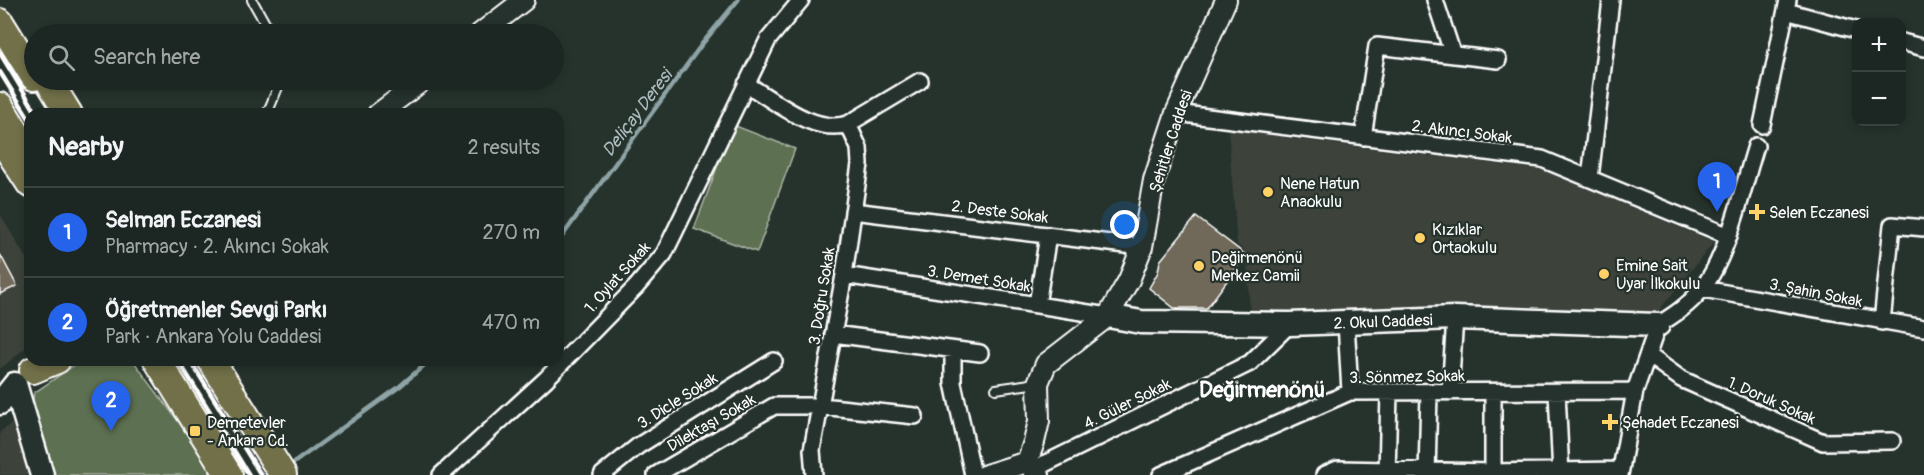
<!DOCTYPE html>
<html lang="en">
<head>
<meta charset="utf-8">
<style>
	:root { --surface:#1c2622; --page:#252e2a; --text:#f1f3f6; --muted:#a0a5a5; --line:#3a4340; --accent:#2563eb }
	body { margin:0; font-family:Pangolin,sans-serif; background:var(--page); color:var(--text) }
	.controls { position:absolute; right:18px; top:18px; display:grid; overflow:hidden; border-radius:12px; box-shadow:0 3px 9px #0003 }
	.controls button { width:54px; height:54px; display:grid; place-items:center; padding:0; border:0; border-bottom:2px solid var(--line); background:var(--surface); color:var(--text); font:30px sans-serif }
	.you { position:absolute; left:1125px; top:225px; width:21px; height:21px; margin:-15px; border:4px solid #fff; border-radius:50%; background:#1a73e8; box-shadow:0 0 0 9px #1a73e833 }
	.badge { display:grid; place-items:center; width:39px; height:39px; border-radius:50%; background:var(--accent); color:#fff; font-size:20px; font-weight:700 }
	.pin { position:absolute; translate:-50% -50px; filter:drop-shadow(0 2px 3px #0008) }
	.pin::after { content:''; position:absolute; top:32px; width:21px; height:18px; background:inherit; clip-path:polygon(0 0,100% 0,50% 100%) }
	.list { margin:0; padding:0; list-style:none }
	h2 { display:flex; justify-content:space-between; align-items:center; height:78px; margin:0; padding:0 24px; font-size:26px }
	h2 small { font-size:20px; font-weight:400; color:var(--muted) }
	.list li { display:grid; grid-template-columns:39px 1fr auto; gap:18px; align-items:center; box-sizing:border-box; height:90px; padding:0 24px; border-top:2px solid var(--line) }
	.list b { display:block; font-size:22px; white-space:nowrap }
	.list p { margin:0; font-size:20px; white-space:nowrap; color:var(--muted) }
	.list em { font-size:20px; font-style:normal; color:var(--muted) }
	.icon { flex:none; width:33px; height:33px; fill:none; stroke:currentColor; stroke-width:2; stroke-linecap:round; stroke-linejoin:round }
	.map { position:relative; flex:none; width:1924px; height:475px; overflow:hidden }
	.search { position:absolute; background:var(--surface); box-shadow:0 3px 9px #0003; left:24px; top:24px; width:540px; height:66px; display:flex; align-items:center; gap:15px; box-sizing:border-box; padding:0 21px; border-radius:33px; color:var(--muted); font-size:22px }
	.panel { position:absolute; background:var(--surface); box-shadow:0 3px 9px #0003; left:24px; top:108px; width:540px; height:258px; border-radius:18px }
	.map>svg:first-child { display:block }
</style>
</head>
<body>
<div class="map">
<svg width="1924" height="475" viewBox="0 0 1924 475">
	<rect width="100%" height="100%" fill="#26332d"/>
	<filter id="ink" filterUnits="userSpaceOnUse"><feTurbulence type="fractalNoise" baseFrequency=".0167" numOctaves="2"/><feDisplacementMap in="SourceGraphic" scale="12" xChannelSelector="R" yChannelSelector="G"/><feConvolveMatrix kernelMatrix="1 2 1 2 8 2 1 2 1" color-interpolation-filters="sRGB"/></filter>
	<g filter="url(#ink)">
		<path fill="#3c433a" d="M1228,128l66,11 250,31 170,72 -59,73 -142,-9 -263,7 -3,-59 -10,-10z
			M0,214l30,51v79l-30,25z
			M12,423l17,52h-29v-43z"/>
		<path fill="#5d6f51" stroke="#aeb7a8" stroke-width="1.5" d="M733,125l62,24 -38,103 -63,-23z
			M82,360h45l8,3 77,104 -4,8h-157l-21,-63 4,-19z"/>
		<g fill="none" stroke-linecap="round" stroke-linejoin="round">
			<path stroke="#8fa4a6" stroke-width="4.5" d="M558,242l144,-198 36,-44
				M288,467l111,-80 31,-27"/>
		</g>
		<path fill="#706758" stroke="#fff" stroke-width="1.5" d="M1196,217l50,38 -39,53h-33l-25,-20 9,-16 2,-11z
			M0,254l17,32 -17,8z"/>
		<g fill="none" stroke-linecap="round" stroke-linejoin="round">
			<g stroke="#fff" stroke-width="12">
				<path id="service" d="M252,0l19,34
					M267,114l14,-34
					M996,389l41,-6"/>
			</g>
			<g stroke="#fff" stroke-width="20">
				<path id="minor" d="M1435,0l18,55
					M1786,11l70,19
					M1902,42l22,6
					M746,84c28,16 68,51 102,40l72,-43
					M1176,113l366,46 187,77
					M1762,125l26,-125
					M1363,137l14,-91 121,14
					M1590,178l21,-178
					M853,211l289,36
					M844,275l264,41
					M1703,289l221,39
					M1037,305l11,-70
					M1346,322l4,70
					M1882,322l10,-97 32,3
					M833,334l147,19
					M953,350v33l20,92
					M1648,355l33,24 142,63 69,-1
					M1450,392l5,-74
					M1493,392v83
					M1557,392l4,83
					M441,475l105,-96 90,-92 28,-33 104,-214 33,-40
					M602,475l36,-29 136,-85
					M656,475l118,-69h47l94,10
					M814,475l-2,-25 32,-175 16,-111 -1,-16 -11,-24
					M1032,475l2,-6 216,-106 40,-39
					M1161,475l189,-83 285,-1
					M1324,475l14,-6 155,3 128,-2
					M1387,475l2,-83
					M1427,475l2,-83
					M1620,475l15,-84 23,-66c16,-10 31,-20 43,-35 27,-32 42,-104 55,-144"/>
			</g>
			<g stroke="#fff" stroke-width="24">
				<path id="tertiary" d="M480,34l44,-34
					M378,114l45,-34
					M1027,462l7,-20 5,-21 -1,-38 8,-19 62,-48 21,-36 13,-33 12,-67 22,-67 50,-113
					M986,475l41,-13 12,13"/>
			</g>
			<g stroke="#fff" stroke-width="27">
				<path id="secondary" d="M1108,316l33,6 149,2 165,-6 203,7
					M15,384l27,91
					M0,403l15,-19"/>
			</g>
			<g stroke="#fff" stroke-width="30">
				<path id="trunk" d="M0,22l34,55
					M48,80l21,34
					M0,106l30,49
					M2,141l28,43
					M157,360l72,115
					M211,360l72,115
					M33,370l24,-10"/>
			</g>
			<use href="#service" stroke="#26332d" stroke-width="8"/>
			<use href="#minor" stroke="#26332d" stroke-width="15"/>
			<use href="#tertiary" stroke="#26332d" stroke-width="20"/>
			<use href="#secondary" stroke="#26332d" stroke-width="22"/>
			<use href="#trunk" stroke="#71704a" stroke-width="26"/>
			<path stroke="#fff" stroke-width="4.5" d="M0,53l37,61
				M0,72l30,48
				M178,360l71,115
				M190,360l71,115"/>
		</g>
	</g>
	<g fill="#ffd166" stroke="#26332d" stroke-width="2">
		<circle cx="1268" cy="192" r="6"/>
		<path d="M1754 203h6v6h6v6h-6v6h-6v-6h-6v-6h6z"/>
		<circle cx="1420" cy="238" r="6"/>
		<circle cx="1199" cy="266" r="6"/>
		<circle cx="1604" cy="274" r="6"/>
		<path d="M1607 413h6v6h6v6h-6v6h-6v-6h-6v-6h6z"/>
		<rect x="189" y="425" width="12" height="12" rx="3"/>
	</g>
	<g text-anchor="middle" stroke-width="4.5" stroke-linejoin="round" paint-order="stroke">
		<g font-size="16" fill="#fff" stroke="#26332d">
			<text transform="translate(1462 131) rotate(7)" y="6">2. Akıncı Sokak</text>
			<text transform="translate(1170 141) rotate(-72)" y="6">Şehitler Caddesi</text>
			<text transform="translate(1000 211) rotate(7)" y="6">2. Deste Sokak</text>
			<text transform="translate(617 277) rotate(-48)" y="6">1. Oylat Sokak</text>
			<text transform="translate(979 278) rotate(9)" y="6">3. Demet Sokak</text>
			<text transform="translate(1816 292) rotate(11)" y="6">3. Şahin Sokak</text>
			<text transform="translate(821 296) rotate(-81)" y="6">3. Doğru Sokak</text>
			<text transform="translate(1383 321) rotate(-2)" y="6">2. Okul Caddesi</text>
			<text transform="translate(1407 376) rotate(-1)" y="6">3. Sönmez Sokak</text>
			<text transform="translate(677 400) rotate(-32)" y="6">3. Dicle Sokak</text>
			<text transform="translate(1772 400) rotate(24)" y="6">1. Doruk Sokak</text>
			<text transform="translate(1127 403) rotate(-26)" y="6">4. Güler Sokak</text>
			<text transform="translate(711 422) rotate(-30)" y="6">Dilektaşı Sokak</text>
		</g>
		<g font-size="16" fill="#fff" stroke="#26332d" text-anchor="start">
			<text x="1280" y="189">Nene Hatun<tspan x="1280" dy="18">Anaokulu</tspan></text>
			<text x="1769" y="218">Selen Eczanesi</text>
			<text x="1432" y="235">Kızıklar<tspan x="1432" dy="18">Ortaokulu</tspan></text>
			<text x="1211" y="263">Değirmenönü<tspan x="1211" dy="18">Merkez Camii</tspan></text>
			<text x="1616" y="271">Emine Sait<tspan x="1616" dy="18">Uyar İlkokulu</tspan></text>
			<text x="207" y="428">Demetevler<tspan x="207" dy="18">- Ankara Cd.</tspan></text>
			<text x="1622" y="428">Şehadet Eczanesi</text>
		</g>
		<g font-size="18" font-style="italic" fill="#abbbbc" stroke="#26332d">
			<text transform="translate(637 113) rotate(-53)" y="6">Deliçay Deresi</text>
		</g>
		<g font-size="22" font-weight="bold" fill="#fff" stroke="#26332d">
			<text x="1262" y="397">Değirmenönü</text>
		</g>
	</g>
</svg>
<div class="controls">
<button>+</button>
<button>−</button>
</div>
<div class="you"></div>
<div class="pin badge" style="left:1717px;top:212px">1</div>
<div class="pin badge" style="left:111px;top:431px">2</div>
<div class="search"><svg class="icon" aria-label="search" viewBox="0 0 24 24"><circle cx="10" cy="10" r="6"/><path d="M15 15l6 6"/></svg>Search here</div>
<section class="panel">
<h2>Nearby<small>2 results</small></h2>
<ul class="list">
<li><span class="badge">1</span><div><b>Selman Eczanesi</b><p>Pharmacy · 2. Akıncı Sokak</p></div><em>270 m</em></li>
<li><span class="badge">2</span><div><b>Öğretmenler Sevgi Parkı</b><p>Park · Ankara Yolu Caddesi</p></div><em>470 m</em></li>
</ul>
</section>
</div>
</body>
</html>
